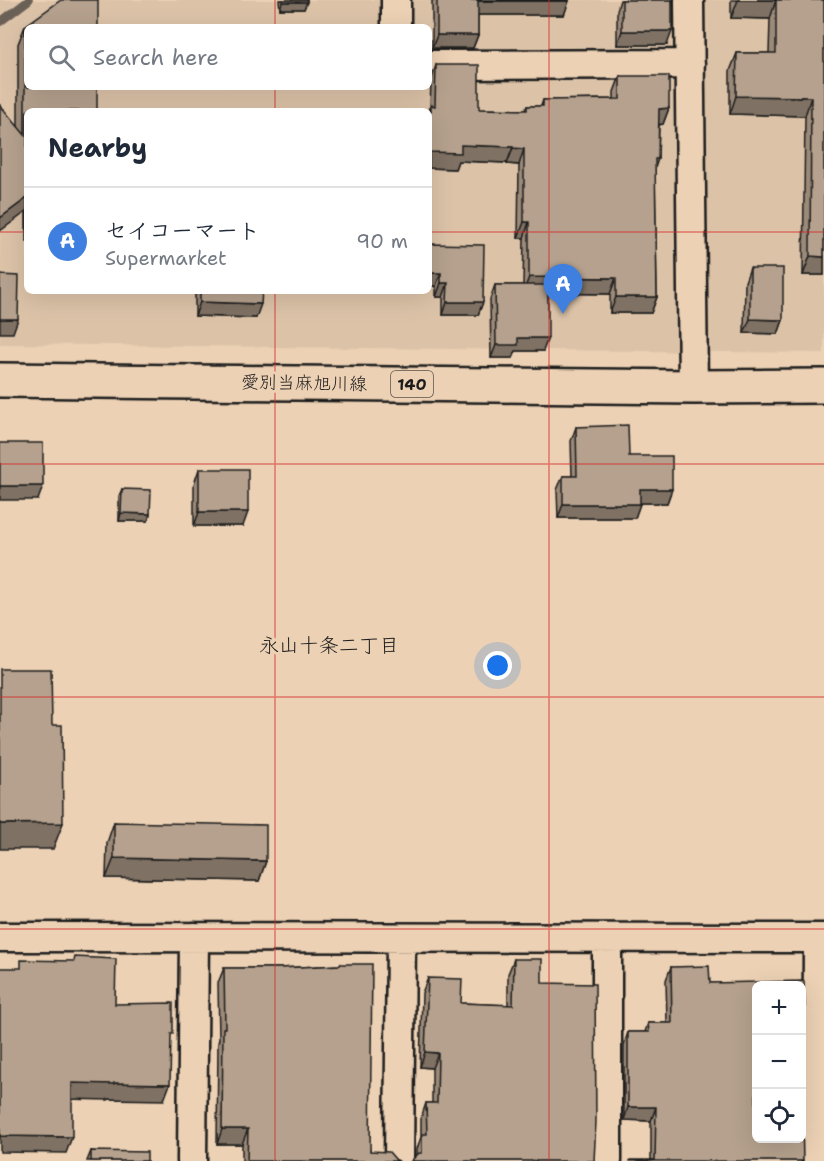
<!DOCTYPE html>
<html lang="en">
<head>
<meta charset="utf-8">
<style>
	:root { --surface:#fff; --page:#f2f2f3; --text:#1f2937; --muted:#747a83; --line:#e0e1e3; --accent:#1a73e8 }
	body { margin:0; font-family:"Shantell Sans","Klee One",sans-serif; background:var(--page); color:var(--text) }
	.controls { position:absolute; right:18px; bottom:18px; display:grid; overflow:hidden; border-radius:9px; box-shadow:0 6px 24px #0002 }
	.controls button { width:54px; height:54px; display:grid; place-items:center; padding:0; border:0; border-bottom:2px solid var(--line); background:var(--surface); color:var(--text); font:30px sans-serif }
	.you { position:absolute; left:498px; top:666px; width:21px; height:21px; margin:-15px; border:4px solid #fff; border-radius:50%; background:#1a73e8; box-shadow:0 0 0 9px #1a73e833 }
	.badge { display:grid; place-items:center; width:39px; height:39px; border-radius:50%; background:var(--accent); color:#fff; font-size:20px; font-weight:700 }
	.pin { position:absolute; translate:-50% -50px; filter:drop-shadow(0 2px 3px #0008) }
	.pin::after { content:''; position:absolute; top:32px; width:21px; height:18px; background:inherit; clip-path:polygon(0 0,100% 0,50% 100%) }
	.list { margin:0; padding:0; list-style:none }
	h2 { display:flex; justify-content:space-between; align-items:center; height:78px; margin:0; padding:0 24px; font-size:26px }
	h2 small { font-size:20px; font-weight:400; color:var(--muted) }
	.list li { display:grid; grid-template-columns:39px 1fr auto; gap:18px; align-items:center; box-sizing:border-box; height:108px; padding:0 24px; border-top:2px solid var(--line) }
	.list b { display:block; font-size:22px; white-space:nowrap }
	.list p { margin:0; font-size:20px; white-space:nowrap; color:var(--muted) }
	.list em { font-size:20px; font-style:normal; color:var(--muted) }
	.icon { flex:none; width:33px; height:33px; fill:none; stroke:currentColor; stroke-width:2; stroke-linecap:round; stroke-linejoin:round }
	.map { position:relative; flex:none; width:824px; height:1161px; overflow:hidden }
	.search { position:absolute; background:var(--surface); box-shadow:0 6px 24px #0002; left:24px; top:24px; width:408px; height:66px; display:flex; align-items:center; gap:15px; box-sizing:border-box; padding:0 21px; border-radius:9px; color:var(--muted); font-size:22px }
	.panel { position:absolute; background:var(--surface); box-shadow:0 6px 24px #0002; left:24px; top:108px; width:408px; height:186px; border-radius:9px }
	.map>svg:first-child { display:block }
</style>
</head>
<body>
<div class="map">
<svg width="824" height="1161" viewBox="0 0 824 1161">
	<rect width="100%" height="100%" fill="#ecd1b4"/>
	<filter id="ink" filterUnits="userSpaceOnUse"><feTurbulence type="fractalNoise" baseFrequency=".0167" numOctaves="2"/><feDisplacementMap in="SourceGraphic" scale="12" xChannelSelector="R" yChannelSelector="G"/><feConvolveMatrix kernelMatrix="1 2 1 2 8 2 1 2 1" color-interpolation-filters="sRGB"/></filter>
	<g filter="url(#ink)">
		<path fill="#dcc3a8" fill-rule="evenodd" d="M0,0h824v353l-824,-9zM27,27h402v60h-402zM27,111h402v180h-402z"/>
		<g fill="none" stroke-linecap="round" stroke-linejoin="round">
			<path stroke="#6b6156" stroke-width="8" d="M0,22l29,-22"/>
			<g stroke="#1c1c1c" stroke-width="33">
				<path id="minor" d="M689,0l4,387
					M396,27v-27
					M429,65l261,-1
					M0,937l824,1
					M192,1161l2,-224
					M399,1161l2,-223
					M607,1161v-223
					M817,1161l1,-223"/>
			</g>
			<g stroke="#1c1c1c" stroke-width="38">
				<path id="primary" d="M0,380l693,7 131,-1"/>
			</g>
			<use href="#minor" stroke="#ecd1b4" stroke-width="28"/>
			<use href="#primary" stroke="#ecd1b4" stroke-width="33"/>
		</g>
		<path fill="#9c8a79" stroke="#1c1c1c" stroke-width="1.5" d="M279,0h28l-3,9h-24z
			M432,0h137l-5,15h-86v20l-5,13h-41z
			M620,0h52l-5,45h-50v-35z
			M731,0h93v275h-21l2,-159 -75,-2v-43l7,-18h32l1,-34 -39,-1z
			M25,26l2,85v130h-1v-29l-8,-85v-83z
			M436,65l43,44 46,1 2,-4h14l2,-6 71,-1v-7l6,-16 49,32 -6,16 -4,1 -1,34 -3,9 2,129 -6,16h-41v-19l-62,-1 -5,58h-27l-3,7h-22l-1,-59 5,-14h28l1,-47h-6l1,-73 -12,-1v-1l-49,-2 -3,8 -26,-1v-57l1,-3 1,-27z
			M429,244l54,58 -5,13h-35v-18h-7v-11h-7z
			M750,268l33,52 -5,14 -34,-1 1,-51z
			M195,291h67l-6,27 -61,-2z
			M576,427l53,29 43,33 -5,14h-27l-5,15h-77l-1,-28 6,-14h9l-1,-35z
			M199,469l44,57h-49v-42z
			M122,489l28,25 -2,7h-29v-25z
			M114,822l152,39 -7,20 -153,-3 1,-35z
			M514,959l28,24 52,178h-182l5,-5v-7l4,-12v-19l5,-15h6v-35l-12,-1 2,-74 6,-15 33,25 47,2v-31z
			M340,964l30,187 29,10h-157v-17h-25l1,-101 1,-4 -1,-56 6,-15h56l59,-3z
			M671,967l39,16 46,3v152l47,23 -152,-1v-39l-27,-1v-75l4,-13h17l3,-9h19l-1,-43z
			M91,1151l56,10h-60z"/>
		<path fill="#7f7163" stroke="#1c1c1c" stroke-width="1.5" d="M738,0h38l-6,19 -39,-1z
			M478,1h91l-5,14h-91z
			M282,2h25l-3,7h-24z
			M622,31h50l-5,14h-50z
			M437,35h41l-5,13h-41z
			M736,96l75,1 -6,19 -75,-2z
			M669,108l-6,16 -10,1 6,-16z
			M461,145l52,2 -6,16 -49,-2 -3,8 -26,-1v-16z
			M513,148l11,1 -5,16 -12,-1z
			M27,198v11l-1,3 -26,19v-13z
			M524,222h5l-5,16h-6z
			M810,256l14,1v18h-21z
			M429,273h12l-5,13h-7z
			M529,277l87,1 -6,16 -87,-1z
			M441,283h7l-5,14h-7z
			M616,297h41l-6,16h-41z
			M200,302l61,2 -5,14 -61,-2z
			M447,302h36l-5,13h-35z
			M0,319h18l-5,14h-13z
			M750,319l33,1 -5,14 -34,-1z
			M518,338h30l-5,13h-27l-3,7h-22l5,-13z
			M0,486h43l-5,14h-38z
			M640,489h32l-5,14h-32z
			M563,504h77l-5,14h-77z
			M199,512h49l-5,14h-49z
			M121,513l29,1 -2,7h-29z
			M63,823l-10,26h-53v-25z
			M114,858l152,3 -7,20 -153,-3z
			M801,1006h4l-4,9z
			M425,1052l13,1 -6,15 -12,-1z
			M72,1083h42l56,1 -6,16 -56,-1v1l-41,-1z
			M628,1107h28l-5,14 -27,-1z
			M222,1129h26l-6,15h-25z
			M0,1136l72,1 -6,16 -66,-1z"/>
		<path fill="#b5a18d" stroke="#1c1c1c" stroke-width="1.5" d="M61,0h37v27h-71v60h70v24h-70v87l-27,20v-113l25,30v-109z
			M282,0h25v2h-25z
			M437,0h132v1h-91v34h-41z
			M622,0h50v31h-50z
			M738,0h86v257l-14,-1 1,-159 -75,-1 1,-43h39v-53z
			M436,65h43v44l48,1v-4h16v-6l77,-1v-23h49v32l-10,1 -1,50h-3l2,138h-41v-19l-87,-1v-55h-5v-73l-11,-1v-1l-52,-2v8l-32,-1v-41h-10h12v-6l4,1z
			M429,244l55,1 -1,57h-36l1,-19h-7v-10h-12z
			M750,268h33v52l-33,-1z
			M0,275l19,1 -1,43h-18z
			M495,285h53v53h-30v7h-22z
			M200,291h62l-1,13 -61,-2z
			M628,425l1,31h43v33h-32v15h-77v-28h14l-1,-49z
			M0,443h43v43h-43z
			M199,469h49v43h-49z
			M122,489l29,1 -1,24 -29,-1z
			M0,669h51l1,56h10l1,98 -63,1z
			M114,822l152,3v36l-152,-3z
			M75,957l41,2 -1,45 58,-1v31h-2l-1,50 -56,-1v1l-42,-1v54l-72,-1v-168h21v-8l53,1z
			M514,959h28v24l53,1 1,137 -2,40h-183l8,-8h3v-19h5l-1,-31h11l1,-50 -13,-1 3,-74 34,1 -1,24 52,2z
			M340,964h32l-2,187 19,1 7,8 3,1h-152l1,-32h-26l1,-101h2l-1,-60h56l60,-3z
			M709,966l1,17 94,-2 1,25h-4v-20h-45v152h45l1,-16 1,39h-173v-1h25l1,-53h-28v-75h21l-1,-9h24l-1,-56z
			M91,1151l56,1v9h-56z"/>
	</g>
	<path fill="none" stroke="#d62828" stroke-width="1.5" stroke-opacity="0.55" d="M275,0v27M549,0v1161M275,87v24M0,232h27M429,232h395M275,291v870M0,464h824M0,697h824M0,929h824"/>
	<g text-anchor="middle" stroke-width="6" stroke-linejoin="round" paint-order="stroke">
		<rect fill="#ecd1b4" stroke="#5a524a" stroke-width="1.5" x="391" y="371" width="42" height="26" rx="4.5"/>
		<g font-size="16" font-weight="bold" fill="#1c1c1c">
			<text x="412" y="390">140</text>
		</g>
		<g font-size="18" fill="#1c1c1c" stroke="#ecd1b4">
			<text transform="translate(304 383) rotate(1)" y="6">愛別当麻旭川線</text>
		</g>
		<g font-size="20" fill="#1c1c1c" stroke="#ecd1b4">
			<text x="329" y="652">永山十条二丁目</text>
		</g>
	</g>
</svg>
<div class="controls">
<button>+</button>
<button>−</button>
<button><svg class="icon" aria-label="locate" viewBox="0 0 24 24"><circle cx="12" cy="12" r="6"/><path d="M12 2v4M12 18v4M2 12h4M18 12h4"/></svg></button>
</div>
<div class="you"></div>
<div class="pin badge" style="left:563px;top:314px;background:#3f7fe0">A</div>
<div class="search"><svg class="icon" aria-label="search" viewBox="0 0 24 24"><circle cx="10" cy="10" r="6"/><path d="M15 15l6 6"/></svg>Search here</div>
<section class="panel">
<h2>Nearby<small></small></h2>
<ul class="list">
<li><span class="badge" style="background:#3f7fe0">A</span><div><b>セイコーマート</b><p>Supermarket</p></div><em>90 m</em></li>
</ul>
</section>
</div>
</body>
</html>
